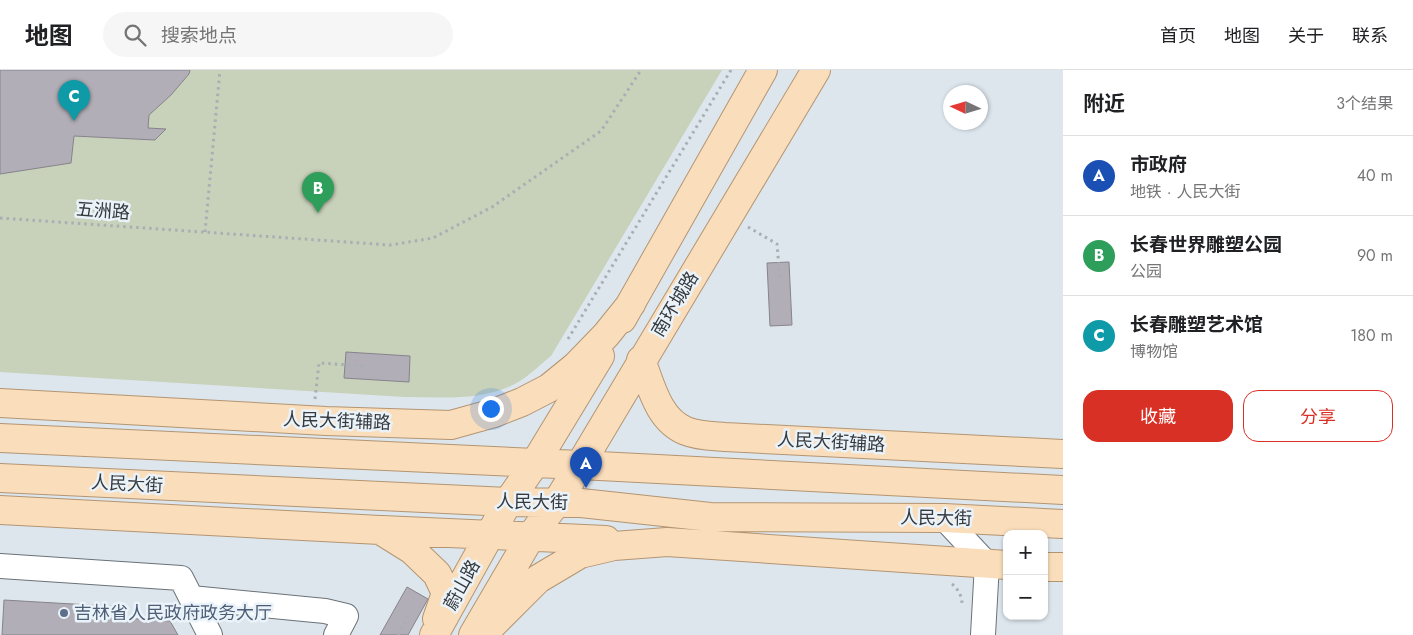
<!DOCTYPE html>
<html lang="zh">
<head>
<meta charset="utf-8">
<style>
	:root { --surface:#fff; --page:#f6f6f6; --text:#202124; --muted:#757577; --line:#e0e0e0; --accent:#d93025 }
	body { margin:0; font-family:Jost,"Noto Sans SC",sans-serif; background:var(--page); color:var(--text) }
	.controls { position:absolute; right:15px; bottom:15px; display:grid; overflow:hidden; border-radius:10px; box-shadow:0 1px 4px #0004 }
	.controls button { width:45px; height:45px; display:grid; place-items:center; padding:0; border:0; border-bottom:1px solid var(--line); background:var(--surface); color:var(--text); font:25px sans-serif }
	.compass { position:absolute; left:943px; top:15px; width:45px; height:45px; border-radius:50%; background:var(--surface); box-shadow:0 1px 4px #0004; rotate:274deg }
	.you { position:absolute; left:490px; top:338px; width:18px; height:18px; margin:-12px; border:4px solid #fff; border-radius:50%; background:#1a73e8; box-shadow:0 0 0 8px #1a73e833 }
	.badge { display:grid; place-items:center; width:32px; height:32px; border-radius:50%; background:var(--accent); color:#fff; font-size:16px; font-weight:700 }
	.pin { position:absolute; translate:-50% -41px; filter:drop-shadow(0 1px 2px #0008) }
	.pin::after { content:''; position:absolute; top:26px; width:18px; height:15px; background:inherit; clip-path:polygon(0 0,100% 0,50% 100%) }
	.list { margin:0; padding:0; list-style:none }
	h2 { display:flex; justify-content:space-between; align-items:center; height:65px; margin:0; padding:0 20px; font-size:21px }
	h2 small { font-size:16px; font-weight:400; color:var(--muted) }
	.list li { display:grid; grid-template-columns:32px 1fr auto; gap:15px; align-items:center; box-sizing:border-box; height:80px; padding:0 20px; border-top:1px solid var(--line) }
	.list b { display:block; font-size:19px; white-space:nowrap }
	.list p { margin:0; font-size:16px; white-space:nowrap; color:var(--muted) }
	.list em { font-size:16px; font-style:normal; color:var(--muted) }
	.actions { display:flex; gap:10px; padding:15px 20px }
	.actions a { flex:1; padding:11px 0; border:1px solid var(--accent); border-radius:15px; text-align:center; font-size:18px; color:var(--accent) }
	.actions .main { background:var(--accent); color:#fff }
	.icon { flex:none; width:28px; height:28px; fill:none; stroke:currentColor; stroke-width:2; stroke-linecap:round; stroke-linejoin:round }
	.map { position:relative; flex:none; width:1063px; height:565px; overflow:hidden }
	header { display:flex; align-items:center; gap:30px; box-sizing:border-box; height:70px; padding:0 25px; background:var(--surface); border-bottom:1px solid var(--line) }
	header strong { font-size:24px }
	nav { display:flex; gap:28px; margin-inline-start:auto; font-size:18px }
	.search { width:350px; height:45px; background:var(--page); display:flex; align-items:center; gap:12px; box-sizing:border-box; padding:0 18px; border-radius:28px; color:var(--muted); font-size:19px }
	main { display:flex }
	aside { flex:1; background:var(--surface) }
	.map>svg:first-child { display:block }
</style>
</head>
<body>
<header>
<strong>地图</strong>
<div class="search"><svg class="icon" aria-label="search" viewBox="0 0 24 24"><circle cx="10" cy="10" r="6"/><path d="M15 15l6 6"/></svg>搜索地点</div>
<nav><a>首页</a><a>地图</a><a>关于</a><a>联系</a></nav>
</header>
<main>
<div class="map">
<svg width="1063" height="565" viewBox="0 0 1063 565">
	<rect width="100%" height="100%" fill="#dde6ed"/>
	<path fill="#c8d1b9" d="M0,0h722l-171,286c-10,8 -20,18 -31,25 -35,21 -76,16 -115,16l-405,-25z"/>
	<path fill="#b1aeb7" stroke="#86838c" d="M0,0h190l-1,4 -18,21 -22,20 -1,13 18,1 -11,11 -81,-4 -3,27 -71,11z
		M789,192l3,63 -22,1 -3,-63z
		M346,282l64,4 -1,26 -65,-4z
		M407,517l21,12 -20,36h-28z
		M4,530l120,7v11l46,3 8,14h-176z"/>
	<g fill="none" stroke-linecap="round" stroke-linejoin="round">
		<g stroke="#6a7278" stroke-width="26">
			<path id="minor" d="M944,448l43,46 -4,71
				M0,496l181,12 29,57
				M191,528l134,13 21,5 -10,19"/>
		</g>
		<g stroke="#b49572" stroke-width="30">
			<path id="major" d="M622,249l141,-249
				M641,290c10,25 17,60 45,71 12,5 26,5 39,6l338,17
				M0,333l326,18 125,4 43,-12 28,-11 27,-14 27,-22 30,-31 25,-31
				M0,368l535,25 45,2 483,25
				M0,408l508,24 73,1 129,14 234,1 119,6
				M0,440l380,20 32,20 25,24 9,19 -9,26
				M382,460l224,10
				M1044,497h19
				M488,559l50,-50 42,-25 34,-8 53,-4 340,23
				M434,565l74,-133 27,-39 65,-107
				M473,565l58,-99 26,-34 23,-37 236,-395"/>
		</g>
		<path stroke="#a8afb4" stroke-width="3" stroke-dasharray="2.5 4" stroke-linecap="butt" d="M0,148l390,27 43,-7 59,-31 109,-76 40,-61
			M748,157l29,17 3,35
			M205,162l15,-162
			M568,269l163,-269
			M315,329l4,-36 48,3
			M952,514c6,5 10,12 10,20
			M398,565l10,-19"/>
		<use href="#minor" stroke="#fff" stroke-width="24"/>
		<use href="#major" stroke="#faddbb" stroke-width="28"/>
	</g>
	<circle fill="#5c6f8a" stroke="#eaf3fa" stroke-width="2" cx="64" cy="543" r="5"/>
	<g text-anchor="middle" stroke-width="5" stroke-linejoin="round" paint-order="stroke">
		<g font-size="18" fill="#373a3d" stroke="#eaf3fa">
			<text transform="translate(103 141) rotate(4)" y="6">五洲路</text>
			<text transform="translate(675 234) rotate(-59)" y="6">南环城路</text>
			<text transform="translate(337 351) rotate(2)" y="6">人民大街辅路</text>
			<text transform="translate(831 372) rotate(3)" y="6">人民大街辅路</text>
			<text transform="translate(127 414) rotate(3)" y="6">人民大街</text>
			<text transform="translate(532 432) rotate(1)" y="6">人民大街</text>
			<text transform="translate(936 448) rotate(1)" y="6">人民大街</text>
			<text transform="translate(462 515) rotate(-61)" y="6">蔚山路</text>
		</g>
		<g font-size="18" fill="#4e5e75" stroke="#eaf3fa" text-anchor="start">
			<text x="74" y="549">吉林省人民政府政务大厅</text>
		</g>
	</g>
</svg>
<div class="controls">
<button>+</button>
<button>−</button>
</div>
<svg class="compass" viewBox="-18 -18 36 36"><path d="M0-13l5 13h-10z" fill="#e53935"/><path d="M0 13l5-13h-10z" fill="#757577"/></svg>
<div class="you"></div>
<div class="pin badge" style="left:586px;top:418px;background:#1a4fb4">A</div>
<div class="pin badge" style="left:318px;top:143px;background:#2e9e5b">B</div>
<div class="pin badge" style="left:74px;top:51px;background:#0f9aa8">C</div>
</div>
<aside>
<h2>附近<small>3个结果</small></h2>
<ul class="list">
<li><span class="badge" style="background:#1a4fb4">A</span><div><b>市政府</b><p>地铁 · 人民大街</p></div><em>40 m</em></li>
<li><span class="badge" style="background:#2e9e5b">B</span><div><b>长春世界雕塑公园</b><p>公园</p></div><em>90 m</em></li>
<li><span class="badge" style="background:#0f9aa8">C</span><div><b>长春雕塑艺术馆</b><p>博物馆</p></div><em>180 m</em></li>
</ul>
<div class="actions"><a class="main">收藏</a><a>分享</a></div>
</aside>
</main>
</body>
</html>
